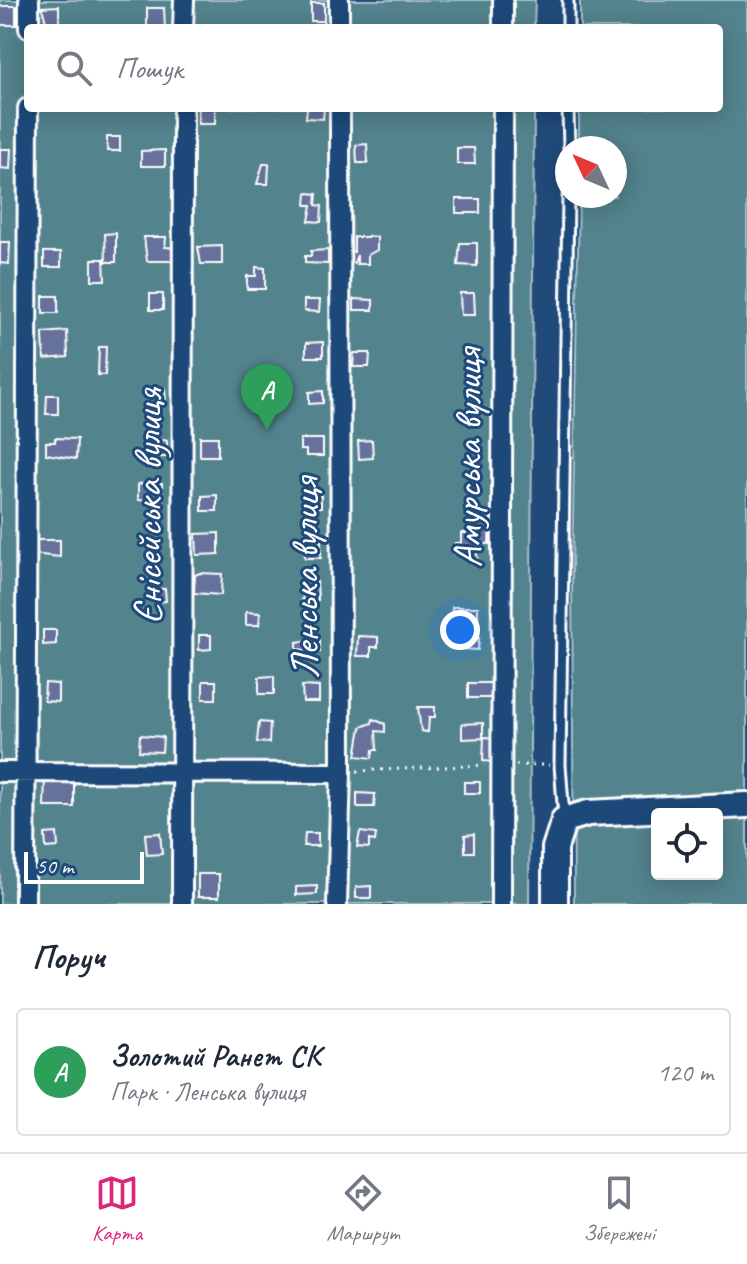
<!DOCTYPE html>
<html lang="uk">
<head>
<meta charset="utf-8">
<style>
	:root { --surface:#fff; --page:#f2f2f3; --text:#1f2937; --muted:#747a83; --line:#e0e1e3; --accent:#db2777 }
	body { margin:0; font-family:Caveat,sans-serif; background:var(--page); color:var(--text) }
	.controls { position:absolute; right:24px; bottom:24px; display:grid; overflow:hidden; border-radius:8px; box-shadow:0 4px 20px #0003 }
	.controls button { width:72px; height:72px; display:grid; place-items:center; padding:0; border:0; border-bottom:2px solid var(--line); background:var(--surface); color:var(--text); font:40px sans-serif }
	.compass { position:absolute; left:555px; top:136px; width:72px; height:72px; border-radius:50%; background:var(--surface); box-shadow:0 4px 20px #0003; rotate:314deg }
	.scale { position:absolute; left:24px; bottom:20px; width:120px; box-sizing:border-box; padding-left:8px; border:4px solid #fff; border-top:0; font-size:22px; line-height:28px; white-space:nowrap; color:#fff; -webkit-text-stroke:6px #1f4a7a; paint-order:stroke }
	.you { position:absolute; left:460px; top:630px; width:28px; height:28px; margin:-20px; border:6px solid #fff; border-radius:50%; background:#1a73e8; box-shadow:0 0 0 12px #1a73e833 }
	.badge { display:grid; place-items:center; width:52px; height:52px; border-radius:50%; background:var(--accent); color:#fff; font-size:26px; font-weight:700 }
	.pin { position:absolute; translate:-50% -66px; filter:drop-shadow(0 2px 4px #0008) }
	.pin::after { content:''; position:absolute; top:42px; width:28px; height:24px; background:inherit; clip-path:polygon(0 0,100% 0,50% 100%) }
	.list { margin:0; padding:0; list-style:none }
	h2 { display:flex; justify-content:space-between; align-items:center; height:104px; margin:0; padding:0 32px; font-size:34px }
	h2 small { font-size:26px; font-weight:400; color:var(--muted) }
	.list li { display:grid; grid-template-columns:52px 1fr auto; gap:24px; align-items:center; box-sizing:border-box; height:128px; margin:0 16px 16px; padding:0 16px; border:2px solid var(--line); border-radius:8px }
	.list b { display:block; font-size:30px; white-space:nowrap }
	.list p { margin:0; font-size:26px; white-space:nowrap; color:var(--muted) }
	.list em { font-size:26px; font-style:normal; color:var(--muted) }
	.icon { flex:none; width:44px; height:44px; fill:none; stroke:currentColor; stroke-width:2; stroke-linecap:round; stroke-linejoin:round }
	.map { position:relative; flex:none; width:747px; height:904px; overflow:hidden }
	.search { position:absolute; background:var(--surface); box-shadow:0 4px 20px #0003; left:24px; right:24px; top:24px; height:88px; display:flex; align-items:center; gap:20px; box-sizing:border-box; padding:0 28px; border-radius:8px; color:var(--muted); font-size:30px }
	.sheet { height:248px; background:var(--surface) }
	nav { display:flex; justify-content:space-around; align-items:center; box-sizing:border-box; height:112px; border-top:2px solid var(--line); background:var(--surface); font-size:22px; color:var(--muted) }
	nav a { display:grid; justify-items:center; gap:4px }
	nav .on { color:var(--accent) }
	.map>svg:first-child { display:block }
</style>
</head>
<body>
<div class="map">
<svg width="747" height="904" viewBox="0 0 747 904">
	<rect width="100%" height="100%" fill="#1f4a7a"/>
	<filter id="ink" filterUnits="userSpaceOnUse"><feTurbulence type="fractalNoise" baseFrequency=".0125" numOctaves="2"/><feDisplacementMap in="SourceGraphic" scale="16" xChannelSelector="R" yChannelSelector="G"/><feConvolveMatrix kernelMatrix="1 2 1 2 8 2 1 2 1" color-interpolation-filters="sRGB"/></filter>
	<g filter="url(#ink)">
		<path fill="#53838d" stroke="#a9c1c6" stroke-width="2" fill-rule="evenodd" d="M0,0h535l-1,28h-506v80h506l-5,796h-529z
			M580,0h167v904h-173l-2,-336 7,-372h36v-48h-36v-40h140v-80h-139zM657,814h60v60h-60z"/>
		<path fill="#66719c" stroke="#fff" stroke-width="2" d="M311,3h13v18h-13z
			M0,6h16v19h-16z
			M59,6v17l-13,-1 -4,-15z
			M147,8h17l1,20h-18z
			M198,108h17v16h-17z
			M307,108h17l-1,11 -17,-1z
			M107,137h13v14h-13z
			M367,144l1,19h-11l-1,-18z
			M457,148h17l1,16h-18z
			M0,149h11l-1,20 -10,-1z
			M165,150v16h-24v-15z
			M263,164h6l-1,20h-11z
			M307,193l10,1 -1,11 6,1 -1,16 -12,-1 3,-16h-6z
			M456,199h24v14h-24z
			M116,233v29h-10l-1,-28z
			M144,237h22l-1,10 13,1v13h-31z
			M354,237h23v13l-9,5v9h-11v-9l-3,8h-8v-14l8,3z
			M0,242h10l-1,22 -9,-1z
			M460,243h17v23l-19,-1z
			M222,246v18h-21l-3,-17z
			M328,250v14l-23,-1v-7h6v-5z
			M44,252h17v15h-17z
			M92,259h12l1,21h-13z
			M256,267l9,1v21h-18v-13h9z
			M460,293h14l1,22h-14z
			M150,294h13v16h-13z
			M43,296h15v17h-15z
			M354,299l19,1v10h-19z
			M304,300h16l-1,12 -15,-1z
			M67,331l1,26 -24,2 -1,-26z
			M323,342v15h-17v-14z
			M99,347h7l-1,28h-7z
			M354,353h16l-1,14h-16z
			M165,389l1,14h-19v-13z
			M323,391v12l-14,1v-12z
			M47,395h11v19h-12z
			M200,437h18v19h-18z
			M55,438l22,1 -1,20 -30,-5v-12h9z
			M300,439h23v17h-17v-6h-6z
			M167,440v17h-13v-16z
			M372,440l1,18 -14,1 -1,-18z
			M162,483v17h-24v-16z
			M217,495v16h-15v-15z
			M321,495v12l-14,1v-12z
			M475,519l15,1 -1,24 -14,-1 3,18h-9v-6l-15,-1 1,-11h6v-10h13z
			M219,533v21l-22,1 -1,-21z
			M32,540h28v17l-28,-3z
			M321,541v17h-16l-1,-16z
			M200,573l22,1 -1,21 -27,-2 1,-18z
			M306,582h11l1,18h-16z
			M152,589h13l1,12 -13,1z
			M452,607h26v10l-26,1z
			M246,612l14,1 -1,12h-13z
			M43,630h13v14l-13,1z
			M199,635h12v14l-12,1z
			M358,636l20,1v10h-7v9h-14z
			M465,637l14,1 -1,12 -14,-1z
			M320,639v13l-23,-3v-7z
			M274,676v18h-15v-17z
			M203,681h13v18h-13z
			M45,683l13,1v18l-14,-1z
			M468,683h25v15h-25z
			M302,686l17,1v15h-16z
			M418,707h17v10h-6l-1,15 -7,-1z
			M373,719l12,5v8l-9,-1 1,19h-4l-1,8 -16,-2 5,-29 11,-4z
			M259,722l11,1 -1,20 -12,-1z
			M483,723v15l-21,1v-15z
			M140,735l23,2 -1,15 -23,-1z
			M484,737l11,1 -1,24 -11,-1z
			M45,777l29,1v29h-30z
			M464,782h16v11h-16z
			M357,793l18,1 -1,13h-17z
			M360,832l16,2 -1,7 -6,-1v8l-12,-1z
			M57,833l1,14 -12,1 -1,-14z
			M160,833l2,21 -15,1 -2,-21z
			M305,833h13v13h-14z
			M474,834v18h-9v-17z
			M198,874h21v23h-21z
			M317,886v8l-21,1v-8z
			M371,886v12h-15v-11z"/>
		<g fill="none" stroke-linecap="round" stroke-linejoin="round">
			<g stroke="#fff" stroke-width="15">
				<path id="lane" d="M568,0v28
					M568,108l1,40
					M564,817l-4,-52 8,-569"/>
			</g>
			<g stroke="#fff" stroke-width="24">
				<path id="street" d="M339,0v28
					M503,0v28
					M29,28v-28
					M183,28l1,-28
					M0,772l341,1
					M25,904l3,-796
					M182,904l1,-796
					M337,904l4,-131 -1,-665
					M501,904l2,-796"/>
			</g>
			<g stroke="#fff" stroke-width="30">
				<path id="secondary" d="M555,904v-56l9,-28 24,-7 159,-8"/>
			</g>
			<path stroke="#fff" stroke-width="3" stroke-dasharray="2 6" stroke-linecap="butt" d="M516,765h33
				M357,771l128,-6"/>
			<use href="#lane" stroke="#1f4a7a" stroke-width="9"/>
			<use href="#street" stroke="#1f4a7a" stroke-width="18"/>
			<use href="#secondary" stroke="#1f4a7a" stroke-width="24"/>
		</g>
	</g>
	<g text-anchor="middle" stroke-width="6" stroke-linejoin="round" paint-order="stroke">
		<g font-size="40" fill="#fff" stroke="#1f4a7a">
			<text transform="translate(467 458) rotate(-90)" y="14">Амурська вулиця</text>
			<text transform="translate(147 506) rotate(-90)" y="14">Єнісейська вулиця</text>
			<text transform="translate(304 578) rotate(-90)" y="14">Ленська вулиця</text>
		</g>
	</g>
</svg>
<div class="controls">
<button><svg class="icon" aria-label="locate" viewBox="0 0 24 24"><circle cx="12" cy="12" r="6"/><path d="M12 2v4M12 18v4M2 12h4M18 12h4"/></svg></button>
</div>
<svg class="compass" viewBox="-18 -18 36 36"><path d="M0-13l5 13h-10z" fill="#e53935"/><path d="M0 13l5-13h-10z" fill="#747a83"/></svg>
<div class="scale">50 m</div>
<div class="you"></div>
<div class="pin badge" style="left:267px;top:430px;background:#2e9e5b">A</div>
<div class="search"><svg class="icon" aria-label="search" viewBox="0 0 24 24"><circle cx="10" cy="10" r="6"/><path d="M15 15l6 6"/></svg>Пошук</div>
</div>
<section class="sheet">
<h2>Поруч<small></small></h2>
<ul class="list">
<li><span class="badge" style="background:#2e9e5b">A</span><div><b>Золотий Ранет СК</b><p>Парк · Ленська вулиця</p></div><em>120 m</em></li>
</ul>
</section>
<nav>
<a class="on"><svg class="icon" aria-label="map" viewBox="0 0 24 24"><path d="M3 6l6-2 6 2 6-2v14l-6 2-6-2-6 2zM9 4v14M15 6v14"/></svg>Карта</a>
<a><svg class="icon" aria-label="directions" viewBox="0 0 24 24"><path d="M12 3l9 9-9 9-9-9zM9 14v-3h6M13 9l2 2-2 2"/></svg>Маршрут</a>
<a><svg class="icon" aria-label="saved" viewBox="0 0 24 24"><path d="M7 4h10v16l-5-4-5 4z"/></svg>Збережені</a>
</nav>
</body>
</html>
